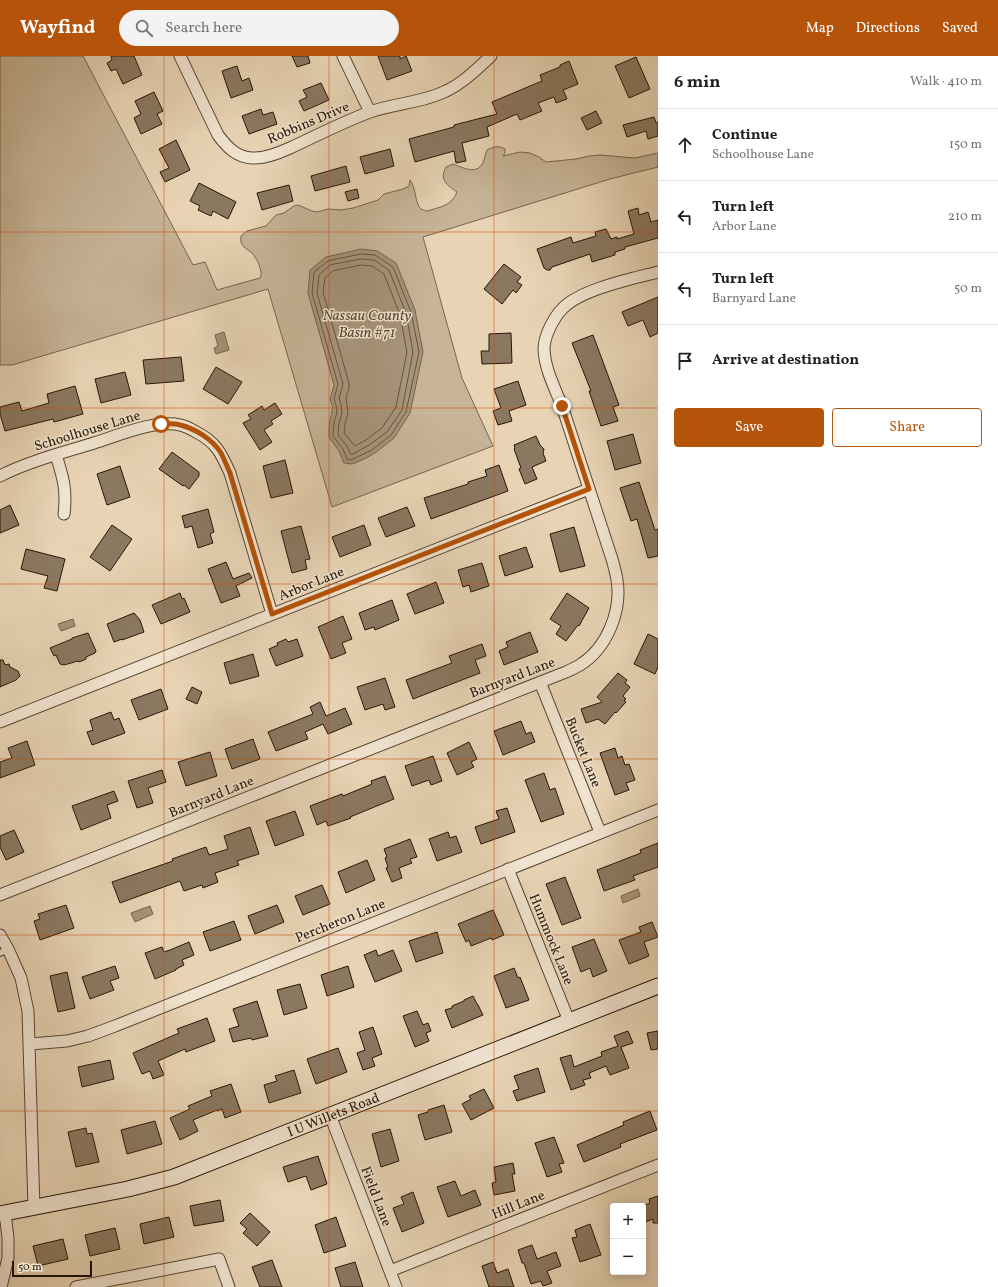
<!DOCTYPE html>
<html lang="en">
<head>
<meta charset="utf-8">
<style>
	:root { --surface:#fff; --page:#f2f2f2; --text:#202124; --muted:#757577; --line:#e0e0e0; --accent:#b45309 }
	body { margin:0; font-family:Vollkorn,serif; background:var(--page); color:var(--text) }
	.controls { position:absolute; right:12px; bottom:12px; display:grid; overflow:hidden; border-radius:4px; box-shadow:0 2px 10px #0003 }
	.controls button { width:36px; height:36px; display:grid; place-items:center; padding:0; border:0; border-bottom:1px solid var(--line); background:var(--surface); color:var(--text); font:20px sans-serif }
	.scale { position:absolute; left:12px; bottom:10px; width:80px; box-sizing:border-box; padding-left:4px; border:2px solid #271505; border-top:0; font-size:11px; line-height:14px; white-space:nowrap; color:#271505; -webkit-text-stroke:3px #f0e3cf; paint-order:stroke }
	.stop { position:absolute; width:12px; height:12px; margin:-9px; border:3px solid #b45309; border-radius:50%; background:#fff }
	.stop.end { background:#b45309; border-color:#fff; box-shadow:0 1px 4px #0008 }
	.list { margin:0; padding:0; list-style:none }
	h2 { display:flex; justify-content:space-between; align-items:center; height:52px; margin:0; padding:0 16px; font-size:17px }
	h2 small { font-size:13px; font-weight:400; color:var(--muted) }
	.list li { display:grid; grid-template-columns:26px 1fr auto; gap:12px; align-items:center; box-sizing:border-box; height:72px; padding:0 16px; border-top:1px solid var(--line) }
	.list b { display:block; font-size:15px; white-space:nowrap }
	.list p { margin:0; font-size:13px; white-space:nowrap; color:var(--muted) }
	.list em { font-size:13px; font-style:normal; color:var(--muted) }
	.actions { display:flex; gap:8px; padding:12px 16px }
	.actions a { flex:1; padding:9px 0; border:1px solid var(--accent); border-radius:4px; text-align:center; font-size:14px; color:var(--accent) }
	.actions .main { background:var(--accent); color:#fff }
	.icon { flex:none; width:22px; height:22px; fill:none; stroke:currentColor; stroke-width:2; stroke-linecap:round; stroke-linejoin:round }
	.map { position:relative; flex:none; width:658px; height:1231px; overflow:hidden }
	header { display:flex; align-items:center; gap:24px; box-sizing:border-box; height:56px; padding:0 20px; background:var(--accent); color:#fff }
	header strong { font-size:19px }
	nav { display:flex; gap:22px; margin-inline-start:auto; font-size:14px }
	.search { width:280px; height:36px; background:var(--page); display:flex; align-items:center; gap:10px; box-sizing:border-box; padding:0 14px; border-radius:22px; color:var(--muted); font-size:15px }
	main { display:flex }
	aside { flex:1; background:var(--surface) }
	.map>svg:first-child { display:block }
</style>
</head>
<body>
<header>
<strong>Wayfind</strong>
<div class="search"><svg class="icon" aria-label="search" viewBox="0 0 24 24"><circle cx="10" cy="10" r="6"/><path d="M15 15l6 6"/></svg>Search here</div>
<nav><a>Map</a><a>Directions</a><a>Saved</a></nav>
</header>
<main>
<div class="map">
<svg width="658" height="1231" viewBox="0 0 658 1231">
	<rect width="100%" height="100%" fill="#e8d4b5"/>
	<filter id="stains"><feTurbulence type="fractalNoise" baseFrequency=".005" numOctaves="4"/><feColorMatrix values="0 0 0 0 .2 0 0 0 0 .09 0 0 0 0 .02 0 0 0 .5 -.17"/></filter>
	<radialGradient id="worn" r=".72"><stop offset=".6" stop-color="#630" stop-opacity="0"/><stop offset="1" stop-color="#630" stop-opacity=".3"/></radialGradient>
	<path fill="#c7b497" stroke="#77644e" d="M0,0h83l110,209 12,-3 12,28 43,-12c4,-5 -3,-19 -7,-24 -6,-6 -14,-7 -12,-18l6,-5 19,-5 10,-11 8,-2 10,-7 4,-1 14,6 5,1 11,-3 13,1 12,-2 25,-8 6,-6 19,-5 6,-3 1,-6c6,7 5,24 11,29 0,0 5,2 6,2 13,-4 25,-5 30,-19 -10,-7 -18,-12 -11,-25l7,-3c11,4 23,11 30,-1 2,-4 2,-9 4,-13 6,-3 11,-5 18,-1v4l-2,3 17,-4 10,1 9,4 7,5 30,-3 13,-3 11,-1 35,3 23,-5v14l-48,12 -187,58 39,141 31,68 -161,61 -64,-218 -256,76h-12z"/>
	<path fill="#a69379" stroke="#73614b" d="M361,193l16,2 19,12 19,47 8,42 -13,61 -16,25 -19,15 -11,6 -12,5 -8,-1 -5,-12 -10,-14c0,-6 0,-12 1,-17 2,-8 4,-13 0,-20l4,-15 -26,-92 2,-23 16,-13z
		M224,276l5,18 -13,4 -2,-6 4,-2 -3,-11z
		M73,563l2,7 -14,5 -3,-7z
		M638,833l2,7 -17,7 -2,-7z
		M150,850l3,8 -18,8 -4,-9z"/>
	<g fill="none" stroke-linecap="round" stroke-linejoin="round">
		<path stroke="#66543f" stroke-width="1" d="M361,198l14,1 18,12 18,45 8,40 -13,60 -15,23 -19,15 -21,10 -4,-1 -4,-10 -10,-13 1,-14 3,-9 -1,-8 -2,-6 4,-15 -26,-91 2,-21 14,-11z
			M361,203l13,1 15,10 17,43 7,39 -11,58 -15,22 -18,13 -18,10 -1,-2 -3,-7 -9,-11 1,-12 3,-10 -1,-9 -2,-6 4,-14 -26,-91 2,-18 11,-10z
			M361,209l11,1 12,8 16,41 7,37 -11,55 -14,21 -16,12 -11,6 -11,-13 1,-9 3,-11 -2,-16 3,-8v-6l-26,-91 2,-14 8,-7z"/>
	</g>
	<path fill="#8b7861" stroke="#271505" d="M111,0h23l8,19 -19,9 -7,-15 -5,2 -4,-8 5,-3z
		M292,0h16l2,7 -13,4z
		M378,0h22v3l6,-3 6,15 -25,9z
		M636,1l14,32 -21,9 -14,-32z
		M569,5l9,23 -15,6 4,9 -11,4 -2,-6 -16,6 4,8 -22,9 -3,-6 -30,13 2,9 -27,7 4,18 -10,2 -2,-12 -39,11 -6,-23 45,-12v-2l43,-11 -5,-12 50,-21 -2,-6 20,-8v-2z
		M237,10l5,15 7,-3 4,12 -22,8 -9,-27z
		M321,27l8,17 -25,11 -5,-10 8,-4 -4,-7z
		M154,36l9,19 -6,3 5,10 -21,10 -7,-16 7,-4 -6,-13z
		M261,53l2,6 10,-3 4,12 -28,10 -7,-18z
		M596,55l6,12 -15,7 -6,-12z
		M654,61l2,6 2,-1v14l-10,3 -2,-8 -19,6 -4,-12z
		M176,84l14,30 -25,12 -5,-10 9,-4 -10,-19z
		M390,93l4,17 -29,8 -5,-17z
		M346,110l4,16 -35,9 -4,-15z
		M199,127l37,19 -8,17 -15,-8 -2,5 -13,-6 2,-4 -10,-5z
		M289,129l4,16 -31,9 -5,-17z
		M357,133l2,9 -11,3 -3,-9z
		M638,152l1,7 9,-3 3,10 7,-2v18l-33,9v2l-10,3v3l-23,7 -2,-8 -38,13 -2,3h-3l-3,-2 -7,-19 34,-12 2,6 23,-7 -1,-4 11,-3 5,10 6,-2v2l17,-5 -6,-23z
		M504,208l17,13 -4,5 5,3 -6,8 -3,-3 -11,14 -18,-15z
		M658,241v36l-8,4 -7,-17 -15,6 -6,-14z
		M511,277l1,30 -30,1 -1,-13h8v-17z
		M593,279l26,70 -6,2 5,14 -17,5 -12,-35h2l-19,-48z
		M181,301l3,24 -38,3 -3,-24z
		M216,311l26,15 -14,22 -25,-15z
		M125,316l6,23 -30,8 -6,-24z
		M518,325l8,24 -17,6 3,10 -14,4 -5,-14 8,-3 -7,-19z
		M75,330l8,28 -29,8 -1,-3 -48,12 -5,-17v-7l19,-5 3,9 27,-8 -2,-9z
		M275,347l7,11 -11,7 2,3 -9,6 8,12 -12,8 -17,-27 8,-4 -3,-4 14,-9 2,4z
		M633,378l8,29 -26,7 -8,-29z
		M536,380l4,9 4,4 -1,4 3,8 -14,6 5,12 -12,5 -6,-15 2,-1 -7,-19 1,-1 -1,-3z
		M172,396l27,20v4l-10,13 -5,-4 -1,1 -24,-17z
		M285,404l8,33 -22,5 -8,-32z
		M499,409l9,26 -77,28 -7,-21 44,-14v-2l19,-6 -2,-6z
		M120,410l10,31 -23,8 -10,-31z
		M639,426l16,48 3,-1v27l-10,2 -11,-39 -6,2 -11,-33z
		M10,449l9,20 -19,8v-23z
		M407,451l8,19 -29,11 -8,-19z
		M208,453l6,23 -4,2 3,9 -15,5 -6,-22 -7,2 -3,-12z
		M112,469l20,14 -22,32 -20,-14z
		M364,469l7,20 -31,12 -8,-20z
		M301,470l9,33 -5,1 2,9 -15,4 -11,-42z
		M574,471l11,39 -25,6 -10,-38z
		M526,491l7,20 -28,9 -6,-20z
		M26,493l39,10 -8,32 -13,-3 4,-12 -27,-7z
		M226,506l7,17 16,-6 3,5 -16,8 4,10 -19,7 -13,-34z
		M482,507l7,23 -18,6 -2,-7 -6,2 -5,-17z
		M436,526l8,21 -29,11 -8,-20z
		M180,537l2,6 2,-1 6,14 -29,12 -9,-19z
		M567,537l22,15 -10,18 -1,-1 -12,16 -10,-7 5,-8 -11,-7z
		M392,544l7,20 -24,10 -1,-3 -9,3 -6,-17z
		M134,557l6,7 4,12 -22,8v-1l-8,3 -7,-18z
		M343,560l9,23 -10,4 4,10 -15,6 -13,-32z
		M530,576l8,20 -34,13 -5,-14 9,-4 -2,-5z
		M88,577l8,18 -1,2 -9,4v2l-7,3 -1,-1 -14,4 -4,-1 -4,-9 -2,1 -4,-8 22,-9v-1z
		M648,578l10,5v28l-3,7 -21,-10z
		M286,583l2,3 9,-3 6,17 -27,10 -7,-17 9,-4 -1,-2z
		M482,588l4,12 -11,4 5,13 -67,26 -7,-19 46,-17 -3,-7z
		M253,598l6,22 -29,8 -6,-21z
		M0,604h3l2,5 4,-1 1,3 8,4 2,5 -4,4 -16,7z
		M618,617l9,7 -2,3 5,4 -7,9 3,3 -2,1 2,2 -10,11 -1,-1 -10,12 -7,-5 -12,4 -5,-14 21,-7 -5,-5z
		M385,622l10,29 -10,3 -2,-6 -18,6 -8,-23z
		M192,631l10,5 -5,12 -11,-5z
		M161,633l7,20 -29,11 -8,-20z
		M320,646l6,14 19,-8 7,16 -24,10 -5,-10 -18,8 3,7 -32,12 -8,-19 45,-18 -3,-7z
		M111,656l3,8 5,-2 6,15 -33,12 -5,-13 6,-2 -3,-10z
		M521,665l5,13 5,-2 4,10 -32,13 -9,-24z
		M253,683l7,20 -28,10 -7,-20z
		M27,685l8,24 -35,13v-16l12,-4 -4,-10z
		M469,686l8,17 -6,3 3,5 -17,8 -10,-22z
		M615,692l3,10 4,-2 3,9 4,-1 6,16 -9,3 3,7 -14,5 -15,-42z
		M210,696l7,24 -31,10 -8,-24z
		M433,700l9,25 -11,4 -2,-5 -17,6 -7,-20z
		M162,714l4,12 -18,6 5,15 -16,5 -9,-27z
		M544,717l6,17 5,-2 9,26 -23,8 -16,-42z
		M385,720l9,23 -44,18 1,1 -23,8 -2,-5 -9,4 -7,-19 32,-12 1,2 29,-12 -1,-3z
		M114,735l4,10 -11,4 4,13 -30,12 -9,-24z
		M507,752l8,24 -34,12 -6,-17 24,-8 -3,-8z
		M295,755l9,24 -29,11 -9,-25z
		M250,771l9,27 -22,7 2,4 -24,8 3,9 -15,6 -1,-3 -18,6 -4,-10 -60,22 -8,-21 61,-21 -1,-2 34,-12 3,8 19,-6 -4,-13z
		M14,774l10,22 -18,8 -6,-13v-11z
		M448,776l2,6 6,-2 6,16 -25,9 -8,-22z
		M410,783l7,18 -7,2 2,4 -13,5 3,10 -10,4 -6,-14 2,-1 -3,-9 2,-1 -3,-8z
		M658,787v24l-25,9 2,4 -31,11 -7,-21 44,-17 -1,-3z
		M367,804l8,20 -29,13 -8,-21z
		M565,821l16,41 -19,7 -16,-41z
		M322,829l8,19 -27,11 -8,-19z
		M66,849l8,23 -34,12 -6,-19 6,-2 -2,-5z
		M277,849l7,17 -29,12 -7,-18z
		M493,854l11,25 -12,5 -1,-2 -20,8 -2,-6 -3,2 -8,-18z
		M234,865l7,19 -31,11 -7,-19z
		M652,866l6,15 -14,5 5,14 -20,8 -10,-24 22,-8 -2,-5z
		M437,876l6,21 -27,9 -7,-21z
		M594,883l13,32 -14,6 -3,-9 -9,4 -9,-25z
		M189,886l5,13 -12,5 2,5 -8,4v1l-21,9 -10,-26 17,-6 2,5 6,-2z
		M376,894l2,6 15,-6 9,21 -27,11 -11,-27z
		M115,910l4,12 -9,3 4,9 -24,9 -8,-22z
		M348,910l6,21 -27,9 -6,-21z
		M514,912l4,10 2,-1 9,23 -23,8 -12,-32z
		M67,916l8,36 -17,4 -8,-36z
		M300,928l7,24 -23,7 -7,-25z
		M473,940l3,6 2,3 5,10 -31,13 -7,-18 7,-2v-2l12,-5v-1z
		M257,945l11,35 -16,4 -1,-2 -18,4 -4,-13 10,-3 -6,-17z
		M417,955l6,14 5,-2 3,8 -5,2 3,8 -14,6 -12,-31z
		M207,962l8,23 -29,11 -1,-3 -27,12 6,14 -11,4 -3,-8 -8,3 -9,-21 46,-20 -2,-4z
		M373,971l9,27 -10,4 3,8 -12,4 -6,-17 8,-3 -6,-18z
		M628,975l5,12 -12,4 8,21 -19,7 -4,-9 -17,7 2,5 -8,2 2,5 -14,5 -11,-32 11,-3 3,12 28,-11 -1,-4 17,-6 -4,-10z
		M658,975v18l-7,1 -4,-17z
		M338,992l9,24 -31,12 -9,-25z
		M110,1004l4,19 -32,8 -4,-20z
		M538,1012l7,24 -28,9 -4,-10 6,-2 -5,-13z
		M294,1014l7,23 -32,10 -5,-18 13,-4 -2,-5z
		M231,1028l10,28 -16,6 -3,-9 -5,2v-1l-24,10 5,11 -18,9 -10,-22 20,-9 -2,-3 24,-10 -2,-5z
		M484,1033l10,19 -23,12 -9,-16 9,-5 -2,-3z
		M444,1049l8,27 -27,8 -7,-25 10,-3v-2z
		M650,1055l7,19 -37,14 1,3 -37,15 -7,-17 47,-20 -1,-3z
		M155,1065l7,23 -35,10 -6,-24z
		M86,1072l1,6 5,-1 7,29 -23,5 -8,-35z
		M390,1073l9,32 -18,6 -9,-33z
		M554,1081l10,26 -5,1 3,8 -15,5 -12,-34z
		M318,1100l9,28 -16,6 -5,-14 -18,6 -5,-15z
		M513,1107l2,11h-3l3,17 -21,4 -2,-12 4,-1 -2,-15z
		M455,1125l6,15 14,-6 6,15 -33,12 -11,-30z
		M413,1136l11,31 -22,9 -9,-24 11,-4 -3,-7z
		M658,1140v27h-5v-4l-10,4v-17l7,-3 -1,-4z
		M220,1144l4,21 -30,5 -4,-20z
		M250,1157l20,19 -13,14 -14,-13 4,-4 -7,-6z
		M169,1161l5,20 -30,7 -4,-20z
		M336,1161l10,29 -22,7 -9,-28z
		M590,1168l11,31 -21,7 -8,-24 5,-1 -2,-7z
		M115,1172l5,21 -30,7 -5,-21z
		M63,1183l5,20 -30,7 -5,-20z
		M532,1189l5,14 19,-7 5,14 -14,5 5,12 -9,3 -2,-5 -10,3 -7,-21h-2l-4,-13z
		M272,1204l10,27h-22l-8,-20z
		M355,1206l8,25h-22l-6,-19z
		M493,1206l4,11 11,-4 6,18h-25l-7,-21z"/>
	<g fill="none" stroke-linecap="round" stroke-linejoin="round">
		<g stroke="#574531" stroke-width="8">
			<path id="lane" d="M0,897l8,-4"/>
		</g>
		<g stroke="#574531" stroke-width="13">
			<path id="street" d="M180,0l38,79c9,12 18,22 34,23 12,1 27,-5 38,-10 26,-12 53,-26 80,-36 25,-9 52,-9 76,-21 17,-8 31,-22 45,-35
				M343,0l27,56
				M56,399c7,22 11,35 8,59
				M0,420c30,-15 62,-23 94,-33 23,-7 62,-24 86,-18 6,1 11,4 16,7 20,10 25,21 34,41l42,141
				M540,626l60,150
				M0,666l589,-233
				M508,813l61,152
				M0,839l566,-223c5,-2 10,-5 14,-7 27,-17 42,-54 37,-85 -1,-7 -3,-14 -5,-21 -16,-49 -32,-98 -48,-147 -7,-21 -19,-40 -20,-63 0,-13 10,-32 19,-41 19,-19 68,-29 95,-36
				M0,879l8,14 13,29 7,33 6,197
				M30,988l37,-3 21,-5 27,-10 543,-216
				M330,1059l66,172
				M390,1215l268,-106
				M1,1231l7,-29v-20l-3,-25
				M76,1231l143,-28 10,28"/>
		</g>
		<g stroke="#271505" stroke-width="17">
			<g id="secondary">
				<path id="s1" d="M0,1158l128,-25 46,-12 484,-191"/>
			</g>
		</g>
		<use href="#lane" stroke="#f0e3cf" stroke-width="5.5"/>
		<use href="#street" stroke="#f0e3cf" stroke-width="11"/>
		<use href="#secondary" stroke="#f0e3cf" stroke-width="15"/>
	</g>
	<g fill="none" stroke-linecap="round" stroke-linejoin="round">
		<path stroke="#b45309" stroke-width="5" d="M161,368c6,0 13,-1 19,1 16,4 32,14 41,28 3,6 6,13 9,20l42,141 317,-125 -27,-83"/>
	</g>
	<path fill="none" stroke="#cb4f0b" stroke-width="1" stroke-opacity="0.55" d="M164,0v1231M329,0v1231M494,0v1231M0,176h658M0,352h658M0,528h658M0,703h658M0,879h658M0,1055h658"/>
	<g text-anchor="middle" stroke-width="3" stroke-linejoin="round" paint-order="stroke">
		<g font-size="14" fill="#271505" stroke="#f0e3cf">
			<text transform="translate(308 66) rotate(-23)" y="5">Robbins Drive</text>
			<text transform="translate(87 374) rotate(-17)" y="5">Schoolhouse Lane</text>
			<text transform="translate(311 527) rotate(-22)" y="5">Arbor Lane</text>
			<text transform="translate(512 621) rotate(-21)" y="5">Barnyard Lane</text>
			<text transform="translate(584 696) rotate(68)" y="5">Bucket Lane</text>
			<text transform="translate(211 740) rotate(-22)" y="5">Barnyard Lane</text>
			<text transform="translate(340 864) rotate(-22)" y="5">Percheron Lane</text>
			<text transform="translate(552 883) rotate(68)" y="5">Hummock Lane</text>
			<text dy="5" stroke="none"><textPath href="#s1" startOffset="349">I U Willets Road</textPath></text>
			<text transform="translate(377 1140) rotate(69)" y="5">Field Lane</text>
			<text transform="translate(518 1148) rotate(-22)" y="5">Hill Lane</text>
		</g>
		<g font-size="15" font-style="italic" fill="#5a4733" stroke="#f0e3cf">
			<text x="367" y="264">Nassau County<tspan x="367" dy="17">Basin #71</tspan></text>
		</g>
	</g>
	<rect width="100%" height="100%" filter="url(#stains)"/>
	<rect width="100%" height="100%" fill="url(#worn)"/>
</svg>
<div class="controls">
<button>+</button>
<button>−</button>
</div>
<div class="scale">50 m</div>
<div class="stop" style="left:161px;top:368px"></div>
<div class="stop end" style="left:562px;top:350px"></div>
</div>
<aside>
<h2>6 min<small>Walk · 410 m</small></h2>
<ul class="list">
<li><svg class="icon" aria-label="ahead" viewBox="0 0 24 24"><path d="M12 20V5M6 11l6-6 6 6"/></svg><div><b>Continue</b><p>Schoolhouse Lane</p></div><em>150 m</em></li>
<li><svg class="icon" aria-label="left" viewBox="0 0 24 24"><path d="M17 20v-9H6M10 6l-5 5 5 5"/></svg><div><b>Turn left</b><p>Arbor Lane</p></div><em>210 m</em></li>
<li><svg class="icon" aria-label="left" viewBox="0 0 24 24"><path d="M17 20v-9H6M10 6l-5 5 5 5"/></svg><div><b>Turn left</b><p>Barnyard Lane</p></div><em>50 m</em></li>
<li><svg class="icon" aria-label="arrive" viewBox="0 0 24 24"><path d="M6 21V4h12l-3 4 3 4H6"/></svg><div><b>Arrive at destination</b></div></li>
</ul>
<div class="actions"><a class="main">Save</a><a>Share</a></div>
</aside>
</main>
</body>
</html>
